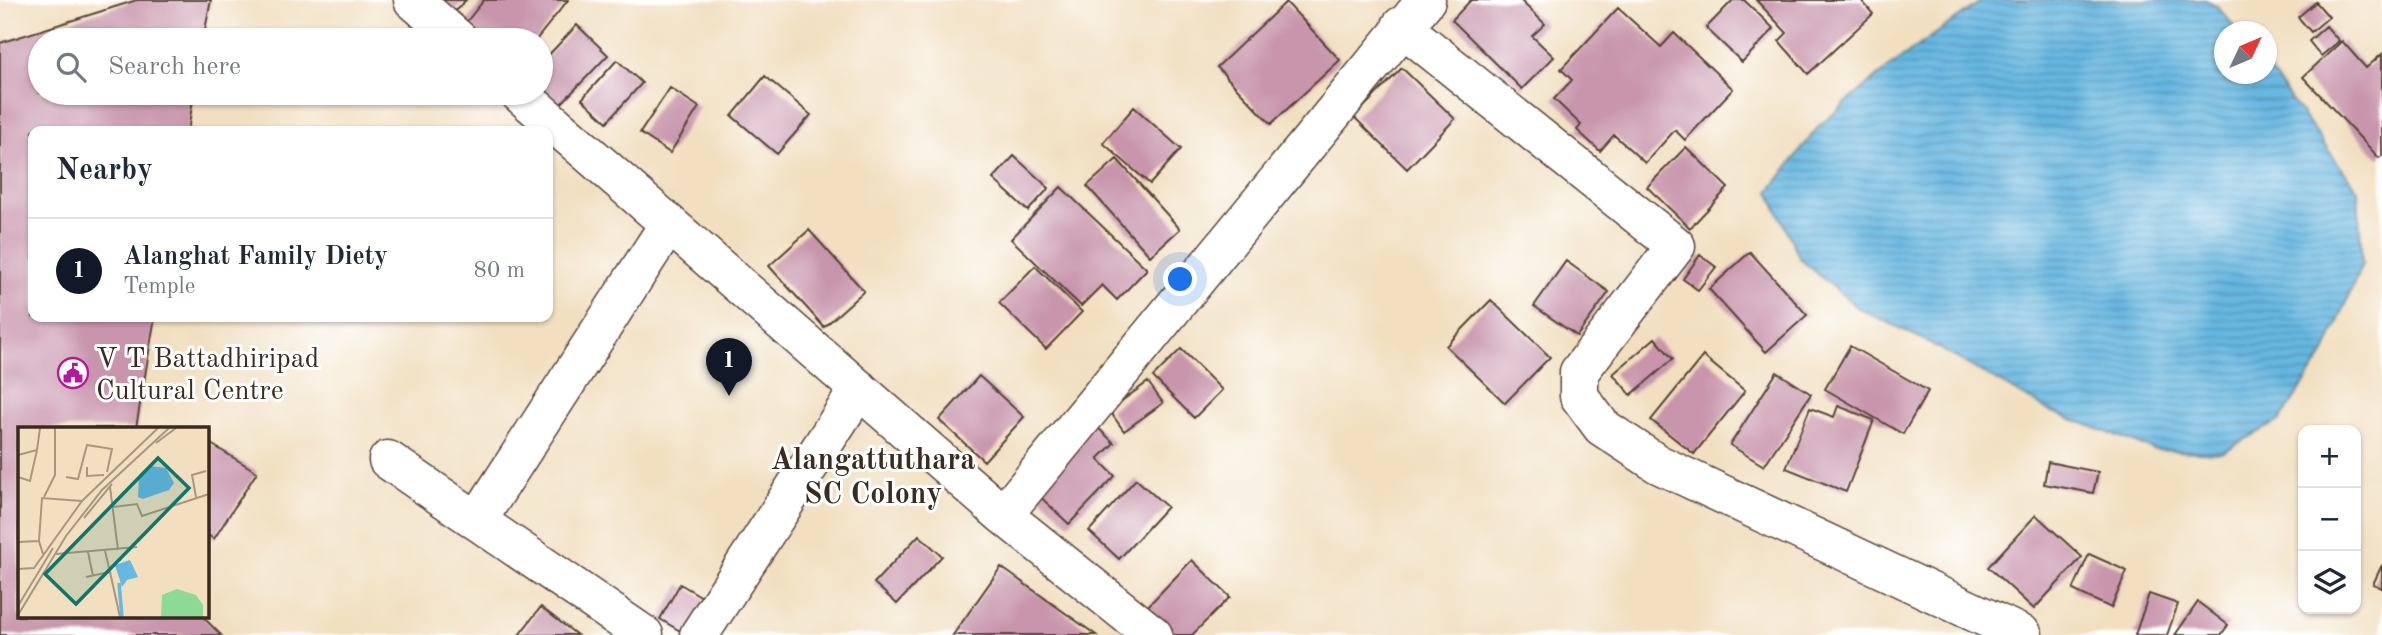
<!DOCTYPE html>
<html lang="en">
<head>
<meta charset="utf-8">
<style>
	:root { --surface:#fff; --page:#f2f2f3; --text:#1f2937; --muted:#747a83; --line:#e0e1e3; --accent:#111827 }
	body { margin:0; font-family:"Old Standard TT",serif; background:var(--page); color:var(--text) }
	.controls { position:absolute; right:21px; bottom:21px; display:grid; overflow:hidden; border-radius:14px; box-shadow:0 2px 5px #0004 }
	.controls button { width:63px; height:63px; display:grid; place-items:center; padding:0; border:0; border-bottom:2px solid var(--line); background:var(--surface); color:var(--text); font:35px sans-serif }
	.compass { position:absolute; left:2214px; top:21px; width:63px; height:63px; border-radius:50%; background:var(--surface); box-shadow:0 2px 5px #0004; rotate:46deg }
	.you { position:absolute; left:1181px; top:280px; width:24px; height:24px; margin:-18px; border:5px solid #fff; border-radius:50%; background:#1a73e8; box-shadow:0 0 0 10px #1a73e833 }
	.badge { display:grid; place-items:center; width:46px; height:46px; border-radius:50%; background:var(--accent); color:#fff; font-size:23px; font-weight:700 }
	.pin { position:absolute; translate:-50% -58px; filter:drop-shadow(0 2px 4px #0008) }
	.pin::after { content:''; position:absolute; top:37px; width:24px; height:21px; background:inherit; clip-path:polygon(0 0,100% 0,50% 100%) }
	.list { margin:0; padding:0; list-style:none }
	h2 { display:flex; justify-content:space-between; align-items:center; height:91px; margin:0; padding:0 28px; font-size:30px }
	h2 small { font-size:23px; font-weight:400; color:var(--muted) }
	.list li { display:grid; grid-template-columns:46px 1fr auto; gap:21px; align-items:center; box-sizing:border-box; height:105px; padding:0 28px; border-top:2px solid var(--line) }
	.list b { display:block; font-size:26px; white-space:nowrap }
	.list p { margin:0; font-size:23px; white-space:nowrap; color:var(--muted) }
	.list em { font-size:23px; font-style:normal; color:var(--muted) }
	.icon { flex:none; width:38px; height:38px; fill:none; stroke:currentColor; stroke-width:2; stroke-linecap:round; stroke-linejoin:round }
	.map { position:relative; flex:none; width:2382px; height:635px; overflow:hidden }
	.search { position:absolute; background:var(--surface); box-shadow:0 2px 5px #0004; left:28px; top:28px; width:525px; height:77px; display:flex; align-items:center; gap:18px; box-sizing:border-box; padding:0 24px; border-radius:38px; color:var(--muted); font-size:26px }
	.panel { position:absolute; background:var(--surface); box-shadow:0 2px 5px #0004; left:28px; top:126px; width:525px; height:196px; border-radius:14px }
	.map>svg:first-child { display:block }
</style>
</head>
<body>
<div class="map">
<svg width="2382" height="635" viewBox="0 0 2382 635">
	<defs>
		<pattern id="water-rules" width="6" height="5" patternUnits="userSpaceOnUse" patternTransform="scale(1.75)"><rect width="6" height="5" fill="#66b7e1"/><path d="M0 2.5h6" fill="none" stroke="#5595b6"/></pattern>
	</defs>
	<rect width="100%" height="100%" fill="#fff"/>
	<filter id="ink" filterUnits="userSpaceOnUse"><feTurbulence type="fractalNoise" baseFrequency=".0143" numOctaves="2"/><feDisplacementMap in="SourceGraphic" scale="14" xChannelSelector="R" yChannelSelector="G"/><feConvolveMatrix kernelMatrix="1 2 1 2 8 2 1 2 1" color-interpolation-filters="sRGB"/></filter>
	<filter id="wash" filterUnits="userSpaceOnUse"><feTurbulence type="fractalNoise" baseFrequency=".00686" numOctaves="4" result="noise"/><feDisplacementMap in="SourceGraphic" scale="28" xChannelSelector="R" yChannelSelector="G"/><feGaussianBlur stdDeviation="1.57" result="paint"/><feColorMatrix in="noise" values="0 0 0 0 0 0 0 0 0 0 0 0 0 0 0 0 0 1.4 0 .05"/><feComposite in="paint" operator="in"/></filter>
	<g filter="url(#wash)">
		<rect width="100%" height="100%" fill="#f1dfc0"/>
		<path fill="url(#water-rules)" stroke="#507080" stroke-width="2" d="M1983,0h223l10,5 22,26 -14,1v42h42l1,-7 91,123 4,74 -37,89 -46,68 -58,32 -66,-3 -103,-38 -124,-70 -70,-34 -58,-49 -31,-67 50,-66 70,-59z"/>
		<g id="blocks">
			<path fill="#c895ac" d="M137,0h74l-8,40h-163v53h154l-6,38h-155v186h122l-19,111h-117v188h183l19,19h-221v-592z
				M435,0h31l-16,16z
				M484,0h84l-32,40h-52l-20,-15z
				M1471,0h49l25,24 -13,12 22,21 -32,32 -70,-69z
				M1733,0h11l30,29 -32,33 -36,-34z
				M1756,0h105l12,14 -65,60 -29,-33 8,-8z
				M1286,2l54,58 -69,64 -54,-57z
				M2316,2l13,15 -18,15 -13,-15z
				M1618,8l43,39 13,-14 59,56 -48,51 -10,-10 -30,33 -31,-28 -14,16 -23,-21 4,-5 -27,-26 18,-19 -11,-11z
				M577,25l31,30 -51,53 -16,-15v-30z
				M2326,26l13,15 -18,15 -12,-15z
				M2342,41l24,27 16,-14v102l-3,2 -76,-81z
				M617,60l25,23 -35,39 -25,-23z
				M1402,68l53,51 -48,50 -53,-52z
				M765,76l46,39 -34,39 -45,-38z
				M670,88l29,19 -29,46 -30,-20z
				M1134,107l47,42 -31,35 -47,-41z
				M1686,147l42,41 -38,40 -43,-41z
				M1014,156l35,32 -21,23 -35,-32z
				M1117,159l63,70 -30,27 -63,-70z
				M1061,187l86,82 -30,31 -15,-15 -21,21 -70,-67z
				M809,230l55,61 -40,36 -55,-61z
				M1750,252l57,63 -41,37 -57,-63z
				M1700,255l16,12 -18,23 -15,-11z
				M1566,261l43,31 -32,44 -43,-30z
				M1035,266l47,46 -36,37 -47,-46z
				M1491,300l59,57 -45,46 -59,-57z
				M1655,338l18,21 -42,36 -18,-21z
				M1850,346l78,45 -25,43 -78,-45z
				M1181,349l41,41 -28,28 -41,-41z
				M1703,356l42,35 -51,63 -43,-34z
				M1777,372l34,22 -47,72 -34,-21z
				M979,376l45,41 -40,44 -45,-41z
				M1148,382l15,21 -39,28 -15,-21z
				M1838,406l36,14 -28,72 -60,-24 24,-60 24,9z
				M1093,423l21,20 -16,16 17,17 -46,48 -37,-35z
				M206,441l51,31 -43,67 -8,-5z
				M2048,462l50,10 -5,21 -49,-9z
				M1136,479l31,28 -48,52 -30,-28z
				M2036,515l46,42 -48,52 -46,-42z
				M919,535l23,21 -45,48 -23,-21z
				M2089,554l38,17 -16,37 -38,-18z
				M1192,560l38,37 -38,38h-21l-26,-26z
				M2382,565v23l-9,-4z
				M1001,567l95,68h-143z
				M680,584l48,28 -41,23 -27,-16z
				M2149,594l29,10 -11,31h-32z
				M2198,602l30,23 -7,10h-46z
				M541,607l36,28h-58z"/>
		</g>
	</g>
	<g filter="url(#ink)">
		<use href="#blocks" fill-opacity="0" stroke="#564536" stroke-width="2"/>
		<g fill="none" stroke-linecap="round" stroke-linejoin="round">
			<g stroke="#564536" stroke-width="41">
				<path id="minor" d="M413,0l46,40
					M1401,26l275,220 -97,126v24l23,31 56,37 365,171
					M519,93l484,422 150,120
					M388,460l256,175
					M1003,515l423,-515
					M477,521l192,-297
					M699,635l160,-246"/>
			</g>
			<use href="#minor" stroke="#fff" stroke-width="38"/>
		</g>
	</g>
	<defs>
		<g id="civic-ring" transform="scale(1.575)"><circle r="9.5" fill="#fff" stroke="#b5179e" stroke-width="1.5"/><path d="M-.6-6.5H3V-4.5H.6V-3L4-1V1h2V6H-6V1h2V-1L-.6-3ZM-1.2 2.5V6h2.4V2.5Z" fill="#b5179e"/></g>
	</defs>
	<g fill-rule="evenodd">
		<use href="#civic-ring" x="73" y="373"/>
	</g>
	<g text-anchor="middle" stroke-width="6" stroke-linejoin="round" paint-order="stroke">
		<g font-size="28" fill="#3b2a1e" stroke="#fff" text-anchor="start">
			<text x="96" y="367">V T Battadhiripad<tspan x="96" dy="32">Cultural Centre</tspan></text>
		</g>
		<g font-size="30" font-weight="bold" fill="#3b2a1e" stroke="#fff">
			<text x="873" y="469">Alangattuthara<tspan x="873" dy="34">SC Colony</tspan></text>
		</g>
	</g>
	<g transform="translate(18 427)">
		<rect width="191" height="191" fill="#f1dfc0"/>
		<path d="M159,162l19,6 7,10v12h-42l1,-22z" fill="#8dd996"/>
		<path d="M132,39l16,2 8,15 -5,7 -26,9 -5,-2 1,-22zM112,133l8,17 -11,3 -5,7 -7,-22z" fill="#66b7e1"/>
		<path fill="none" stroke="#66b7e1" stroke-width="3.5" d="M101,156l3,34"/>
		<path fill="none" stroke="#a8977f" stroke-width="2" d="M138,16l20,-15M0,28l19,-5 3,-22M69,40v9l17,-1M0,50l12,4 7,-31M48,50l12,2 9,-34 25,4 -5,23M92,60l8,63M26,70l11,-22v-47M178,70l-4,-22 14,-4M95,80l24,-3 5,12 67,-22M66,91l28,-34M0,115l21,-1M87,124l5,21M70,125l5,24M25,127l-4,-13 3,-43 40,3M38,127l81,-7M0,142l16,-1 48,-67 76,-73M68,150l24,-5 10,45M0,179l35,-58M0,188l48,-79 36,-46 67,-62"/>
		<path fill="#0f766e" fill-opacity="0.15" stroke="#0f766e" stroke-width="3.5" d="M140,31l31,30 -113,116 -31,-30z"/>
		<rect width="191" height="191" fill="none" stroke="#3b2a1e" stroke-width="3.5"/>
	</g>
</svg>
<div class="controls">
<button>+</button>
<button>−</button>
<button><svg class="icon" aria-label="layers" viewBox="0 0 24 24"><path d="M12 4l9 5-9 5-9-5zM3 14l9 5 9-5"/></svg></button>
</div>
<svg class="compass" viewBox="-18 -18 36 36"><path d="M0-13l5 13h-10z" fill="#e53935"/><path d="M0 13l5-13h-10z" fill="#747a83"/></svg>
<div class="you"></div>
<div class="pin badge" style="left:729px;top:396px">1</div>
<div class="search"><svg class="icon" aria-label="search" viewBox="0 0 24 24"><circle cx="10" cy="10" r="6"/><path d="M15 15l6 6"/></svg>Search here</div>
<section class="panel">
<h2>Nearby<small></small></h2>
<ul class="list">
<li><span class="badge">1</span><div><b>Alanghat Family Diety</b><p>Temple</p></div><em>80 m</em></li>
</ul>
</section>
</div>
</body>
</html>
